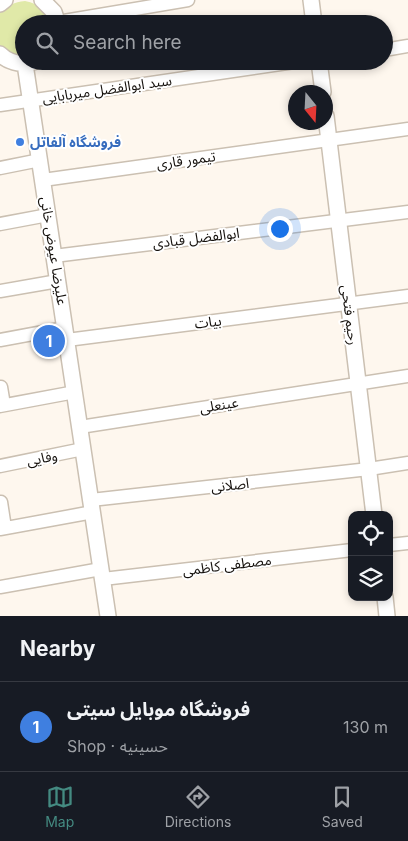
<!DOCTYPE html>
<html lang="en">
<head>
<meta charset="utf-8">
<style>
	:root { --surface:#171b24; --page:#242831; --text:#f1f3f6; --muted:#9ea1a6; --line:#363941; --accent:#448a81 }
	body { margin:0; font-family:Inter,"Noto Sans Arabic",sans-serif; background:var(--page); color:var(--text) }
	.controls { position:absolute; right:15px; bottom:15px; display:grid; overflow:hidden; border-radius:10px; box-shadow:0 2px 8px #0003 }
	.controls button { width:45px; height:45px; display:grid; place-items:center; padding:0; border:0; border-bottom:1px solid var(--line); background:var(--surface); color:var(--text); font:25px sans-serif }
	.compass { position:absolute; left:288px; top:85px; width:45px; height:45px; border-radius:50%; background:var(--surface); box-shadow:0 2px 8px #0003; rotate:162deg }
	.you { position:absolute; left:279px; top:228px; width:18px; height:18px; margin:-12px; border:4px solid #fff; border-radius:50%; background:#1a73e8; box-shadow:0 0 0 8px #1a73e833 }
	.badge { display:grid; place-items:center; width:32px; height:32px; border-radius:50%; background:var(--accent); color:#fff; font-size:16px; font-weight:700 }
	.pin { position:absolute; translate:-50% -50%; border:2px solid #fff; box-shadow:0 1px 5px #0006 }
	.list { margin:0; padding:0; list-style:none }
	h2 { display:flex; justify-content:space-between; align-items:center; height:65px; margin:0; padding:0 20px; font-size:21px }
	h2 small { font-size:16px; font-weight:400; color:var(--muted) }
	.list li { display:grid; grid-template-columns:32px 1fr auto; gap:15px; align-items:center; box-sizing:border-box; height:90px; padding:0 20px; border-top:1px solid var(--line) }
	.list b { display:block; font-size:19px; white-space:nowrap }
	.list p { margin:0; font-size:16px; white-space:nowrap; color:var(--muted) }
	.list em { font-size:16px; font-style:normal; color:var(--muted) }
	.icon { flex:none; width:28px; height:28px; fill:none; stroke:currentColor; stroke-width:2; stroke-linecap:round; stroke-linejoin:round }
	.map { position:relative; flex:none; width:408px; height:616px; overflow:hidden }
	.search { position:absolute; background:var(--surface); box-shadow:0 2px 8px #0003; left:15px; right:15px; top:15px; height:55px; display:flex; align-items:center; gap:12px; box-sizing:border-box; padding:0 18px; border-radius:28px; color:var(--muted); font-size:19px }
	.sheet { height:155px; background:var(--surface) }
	nav { display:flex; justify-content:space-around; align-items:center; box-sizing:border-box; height:70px; border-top:1px solid var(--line); background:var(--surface); font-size:14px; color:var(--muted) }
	nav a { display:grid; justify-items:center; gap:2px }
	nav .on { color:var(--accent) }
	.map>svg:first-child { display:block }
</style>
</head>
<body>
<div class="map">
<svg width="408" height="616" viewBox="0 0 408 616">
	<rect width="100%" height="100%" fill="#fef7ee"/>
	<path fill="#e0e9a8" d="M25,1c15,3 21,9 27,23h-28v34l-20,-8 -4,-5v-32c8,-8 14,-11 25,-12z"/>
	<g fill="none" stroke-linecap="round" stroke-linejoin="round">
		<g stroke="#cbc0b2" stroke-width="15">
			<path id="minor" d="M58,22l130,-22
				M384,50l24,-4
				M0,105l301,-44
				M0,168l40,-8
				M43,180l365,-51
				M0,224l48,-9
				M54,256l354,-44
				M0,291l58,-10
				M0,340l65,-12
				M67,340l341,-44
				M1,387l3,18
				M0,406l75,-14
				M80,427l328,-51
				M0,466l83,-17
				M91,500l278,-31 39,-6
				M1,502l4,26
				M0,529l93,-17
				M389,545l19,-2
				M103,579l249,-29
				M0,587l101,-18"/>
		</g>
		<g stroke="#cbc0b2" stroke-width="18">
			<path id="tertiary" d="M42,0l12,12 4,12
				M311,0l3,24
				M0,4l5,-4
				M0,54c10,10 24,11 37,7
				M319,61l4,31
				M25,64l83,552
				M326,116l48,399
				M385,597l2,19"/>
		</g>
		<use href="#minor" stroke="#fff" stroke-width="12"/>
		<use href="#tertiary" stroke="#fff" stroke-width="15"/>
	</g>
	<circle fill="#3f7fe0" stroke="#fff" stroke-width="2" cx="20" cy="142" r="5"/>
	<g text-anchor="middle" stroke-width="4" stroke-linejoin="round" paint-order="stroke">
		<g font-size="14" fill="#15110d" stroke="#fff">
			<text transform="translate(107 89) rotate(-8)" y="5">سید ابوالفضل میربابایی</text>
			<text transform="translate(186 160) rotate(-8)" y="5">تیمور قاری</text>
			<text transform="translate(196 238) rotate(-7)" y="5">ابوالفضل قبادی</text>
			<text transform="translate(54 251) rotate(81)" y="5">علیرضا عیوض خانی</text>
			<text transform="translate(350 315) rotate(83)" y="5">رحیم فتحی</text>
			<text transform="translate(208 322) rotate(-7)" y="5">بیات</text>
			<text transform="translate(219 405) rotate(-9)" y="5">عینعلی</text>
			<text transform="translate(42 458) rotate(-11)" y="5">وفایی</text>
			<text transform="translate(230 485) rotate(-6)" y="5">اصلانی</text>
			<text transform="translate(227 565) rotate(-7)" y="5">مصطفی کاظمی</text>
		</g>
		<g font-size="14" font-weight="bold" fill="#366cbe" stroke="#fff" text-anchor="start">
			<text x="30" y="147">فروشگاه آلفاتل</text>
		</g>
	</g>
</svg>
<div class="controls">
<button><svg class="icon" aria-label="locate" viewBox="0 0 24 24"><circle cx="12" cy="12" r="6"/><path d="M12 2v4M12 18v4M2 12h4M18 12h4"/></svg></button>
<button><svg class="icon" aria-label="layers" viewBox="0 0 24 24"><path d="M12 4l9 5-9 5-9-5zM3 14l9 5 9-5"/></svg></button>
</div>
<svg class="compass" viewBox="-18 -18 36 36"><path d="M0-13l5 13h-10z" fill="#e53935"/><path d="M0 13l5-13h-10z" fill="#9ea1a6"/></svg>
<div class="you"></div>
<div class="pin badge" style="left:49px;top:341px;background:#3f7fe0">1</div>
<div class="search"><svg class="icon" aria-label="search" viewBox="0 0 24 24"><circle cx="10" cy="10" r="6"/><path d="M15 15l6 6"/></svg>Search here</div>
</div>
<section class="sheet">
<h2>Nearby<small></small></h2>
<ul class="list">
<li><span class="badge" style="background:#3f7fe0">1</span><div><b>فروشگاه موبایل سیتی</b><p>Shop · حسینیه</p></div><em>130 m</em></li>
</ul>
</section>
<nav>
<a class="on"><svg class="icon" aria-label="map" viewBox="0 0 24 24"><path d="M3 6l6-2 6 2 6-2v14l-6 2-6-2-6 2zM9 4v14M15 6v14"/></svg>Map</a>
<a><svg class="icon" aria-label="directions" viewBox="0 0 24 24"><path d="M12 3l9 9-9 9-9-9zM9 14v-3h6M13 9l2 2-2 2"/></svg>Directions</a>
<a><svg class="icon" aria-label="saved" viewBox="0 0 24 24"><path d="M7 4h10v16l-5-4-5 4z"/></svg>Saved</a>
</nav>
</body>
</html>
